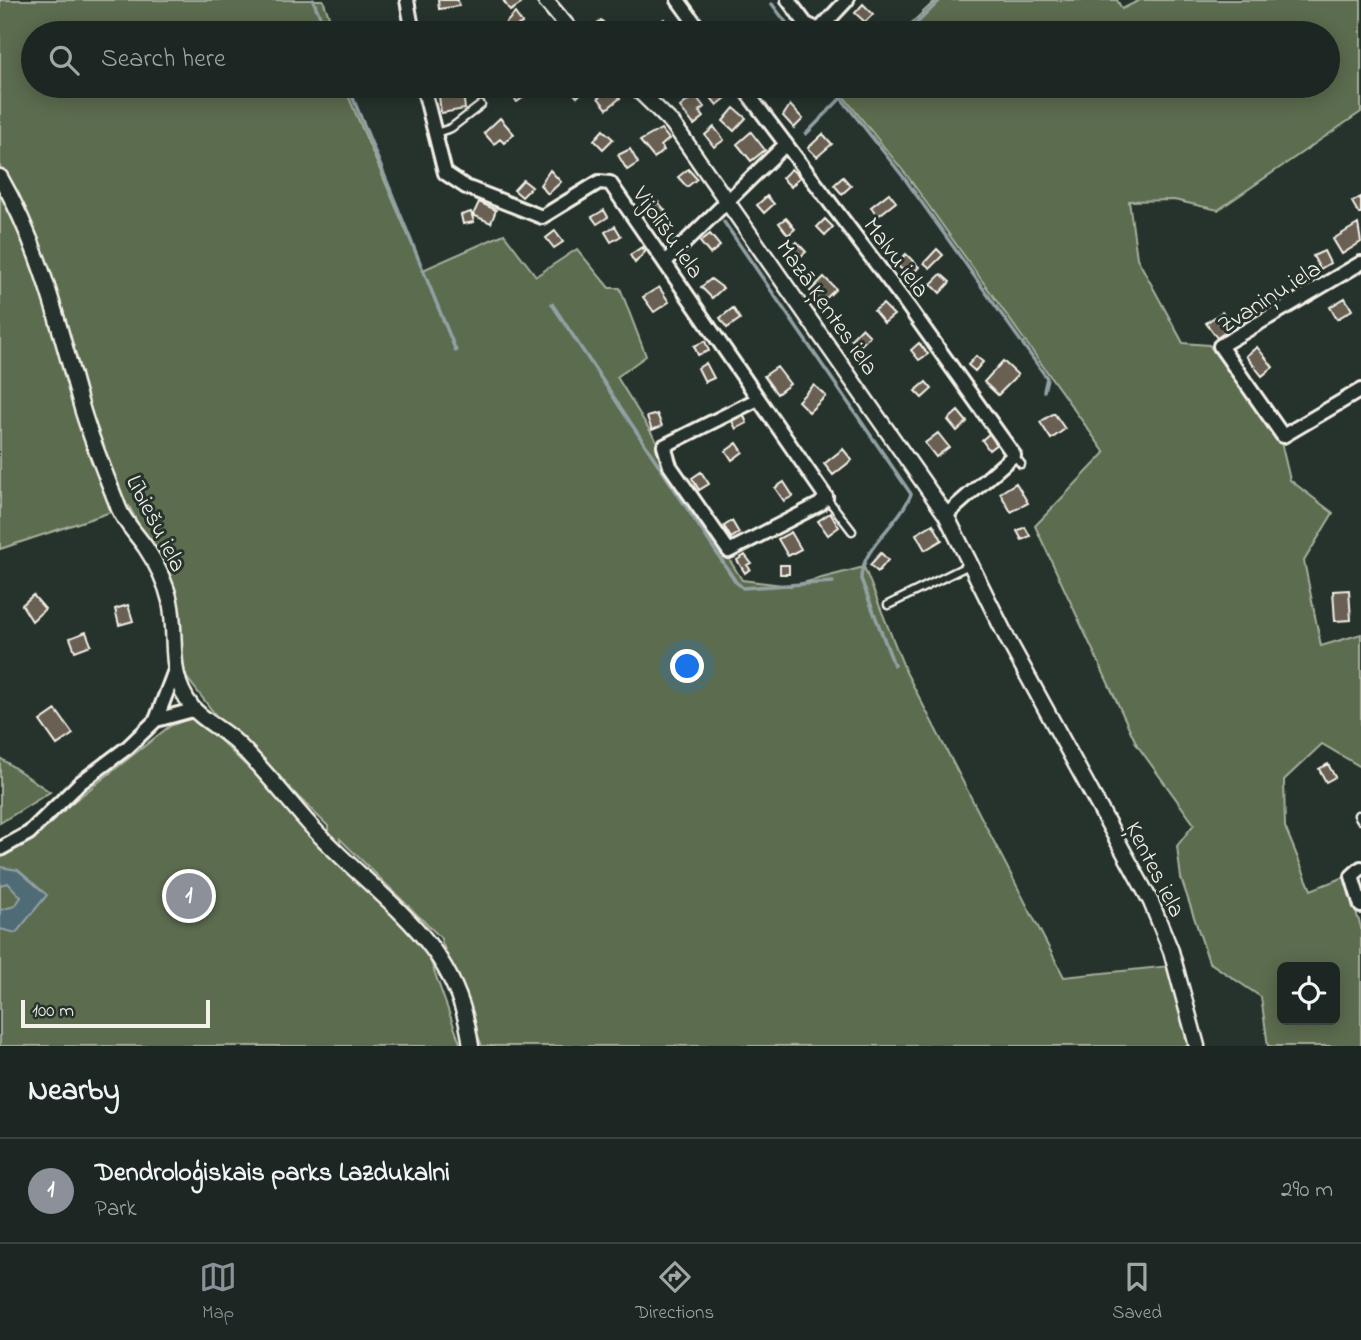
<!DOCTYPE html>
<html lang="en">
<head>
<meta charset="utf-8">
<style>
	:root { --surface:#1c2622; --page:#252e2a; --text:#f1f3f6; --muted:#a0a5a5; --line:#3a4340; --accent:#8c9099 }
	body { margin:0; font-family:"Indie Flower",sans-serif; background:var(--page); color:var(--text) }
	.controls { position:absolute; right:21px; bottom:21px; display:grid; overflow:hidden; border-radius:10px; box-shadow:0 4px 18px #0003 }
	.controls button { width:63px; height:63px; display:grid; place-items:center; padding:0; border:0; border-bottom:2px solid var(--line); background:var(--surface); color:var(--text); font:35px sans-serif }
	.scale { position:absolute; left:21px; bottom:18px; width:189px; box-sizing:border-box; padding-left:7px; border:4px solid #f4f1e8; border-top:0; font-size:19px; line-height:24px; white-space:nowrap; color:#f4f1e8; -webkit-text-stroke:5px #26332d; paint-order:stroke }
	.you { position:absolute; left:688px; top:667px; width:24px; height:24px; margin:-18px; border:5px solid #fff; border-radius:50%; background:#1a73e8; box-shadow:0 0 0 10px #1a73e833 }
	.badge { display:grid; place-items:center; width:46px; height:46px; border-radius:50%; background:var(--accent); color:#fff; font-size:23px; font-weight:700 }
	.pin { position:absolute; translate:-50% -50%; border:4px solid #fff; box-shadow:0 2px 7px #0006 }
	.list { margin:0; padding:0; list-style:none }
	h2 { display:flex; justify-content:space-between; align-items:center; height:91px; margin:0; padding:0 28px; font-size:30px }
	h2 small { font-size:23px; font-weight:400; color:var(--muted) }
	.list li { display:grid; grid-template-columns:46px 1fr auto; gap:21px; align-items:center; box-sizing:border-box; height:105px; padding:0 28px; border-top:2px solid var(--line) }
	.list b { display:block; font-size:26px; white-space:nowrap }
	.list p { margin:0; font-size:23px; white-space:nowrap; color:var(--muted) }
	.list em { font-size:23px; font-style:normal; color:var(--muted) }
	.icon { flex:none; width:38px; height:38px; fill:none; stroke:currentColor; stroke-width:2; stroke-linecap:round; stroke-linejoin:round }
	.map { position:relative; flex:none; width:1361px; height:1046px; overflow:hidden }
	.search { position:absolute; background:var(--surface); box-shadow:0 4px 18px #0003; left:21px; right:21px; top:21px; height:77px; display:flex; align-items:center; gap:18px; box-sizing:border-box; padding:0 24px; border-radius:38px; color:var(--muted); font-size:26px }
	.sheet { height:196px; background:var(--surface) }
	nav { display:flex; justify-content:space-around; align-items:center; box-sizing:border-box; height:98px; border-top:2px solid var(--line); background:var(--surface); font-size:19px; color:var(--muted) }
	nav a { display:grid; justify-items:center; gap:4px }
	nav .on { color:var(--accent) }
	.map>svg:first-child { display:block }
</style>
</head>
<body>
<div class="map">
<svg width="1361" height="1046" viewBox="0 0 1361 1046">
	<rect width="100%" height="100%" fill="#26332d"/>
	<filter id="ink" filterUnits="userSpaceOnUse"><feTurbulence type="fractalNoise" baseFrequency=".0143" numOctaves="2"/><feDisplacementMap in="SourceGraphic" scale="14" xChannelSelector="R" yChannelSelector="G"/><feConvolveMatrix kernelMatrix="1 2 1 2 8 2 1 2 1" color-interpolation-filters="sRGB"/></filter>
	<g filter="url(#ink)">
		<path fill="#5c6c4f" stroke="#a8ae9c" stroke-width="2" fill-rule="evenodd" d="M0,0h323l12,33h-302v53h311l79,184 81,-36 32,42 41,-27 32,39h11l26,68 -29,21 125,203 49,6 73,-19 42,105 158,305 106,-11 19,80h-707l-42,-109 -100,-98 1,20 82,81 38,106h-461v-194l22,-10 148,-116 25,-10 134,130 -1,-20 -110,-108 -34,-44 -7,-73 -48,-95 -129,43z
			M936,0h181l5,9 18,-9h221v112l-143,98 -44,-10 -45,1 8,57 46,85 26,2 72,97 9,38 43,33 -29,48 17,85 40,-12v133l-39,-23 -38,36 1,47 26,63 33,-13 17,50v119h-93l-7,-49 -52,-35 -28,-84 -4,-32 17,-22 -57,-79 -102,-219 70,-73 -197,-276 -68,-85 6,-6h482v-53h-427zM1282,967h53v53h-53z
			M0,758l50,34 -50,31z"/>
		<path fill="#506c76" stroke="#92a1a4" stroke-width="2" d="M0,867l18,3 29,25 -31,38 -16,-4v-19l15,-4 6,-9 -13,-14 -8,2z"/>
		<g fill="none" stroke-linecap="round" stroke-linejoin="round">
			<path stroke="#92a1a4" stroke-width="3.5" d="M313,0l14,33
				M772,4l22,29
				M907,33l33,-33
				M348,86l108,265
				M854,86l-13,12 64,81 142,199 -3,13
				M806,134l35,-36 -9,-12
				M724,222l187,272c-11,29 -50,54 -50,85l33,86
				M552,304l184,278 7,6 90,-6"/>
		</g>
		<path fill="#695f53" stroke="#f4f1e8" stroke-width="2" d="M438,0h20l1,6 -20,3z
			M503,0h15l3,4 -11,7z
			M863,4l10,10 -8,8 -10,-9z
			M515,13l7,10 -4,2 5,7 -14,1 -5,-8z
			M664,19l9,12 -2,2h-14l-4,-5z
			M601,20l9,10 -3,3h-11l-5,-5z
			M518,86h9l4,6 -14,10 -8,-10z
			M567,86h22l-12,11z
			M715,86l11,12 -9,7 -10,-12z
			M611,87l9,11 -13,11 -9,-11z
			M463,92l2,17 -24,4 -2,-17z
			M695,95l9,12 -5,4 5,6 -10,8 -14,-18z
			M790,105l13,14 -9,9 -11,-12z
			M734,108l12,10 -12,13 -11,-10z
			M500,118l14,16 -10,9 -4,-4 -6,5 -10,-11z
			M714,127l10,13 -10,7 -9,-12z
			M661,129l8,10 -8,7 3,4 -10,8 -14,-17z
			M603,130l10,9 -10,10 -9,-9z
			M751,132l14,18 -14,11 -14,-17z
			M823,134l9,10 -15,13 -9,-9z
			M630,149l8,14 -11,7 -9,-15z
			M688,169l9,10 -10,8 -9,-10z
			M791,169l9,8 -9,10 -9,-9z
			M550,170l11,12 -13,12 -8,-9z
			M843,177l8,9 -9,8 -8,-9z
			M523,180l9,7 -10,10 -8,-7z
			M889,193l7,9 -18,14 -7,-9z
			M767,196l7,8 -10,9 -7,-8z
			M1361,197v16l-2,1 -7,-12z
			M479,202l17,8 -5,13 -18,-8z
			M658,202l10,12 -9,8 -11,-12z
			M604,210l4,7 -11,7 -5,-7z
			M471,212l3,10 -11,2 -2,-9z
			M786,218l9,11 -7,6 -9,-12z
			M825,219l8,8 -8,8 -8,-8z
			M1358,224l3,18 -19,12 -9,-15z
			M615,226l6,10 -10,6 -6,-10z
			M555,231l8,11 -9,6 -8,-10z
			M710,234l10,12 -10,8 -10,-12z
			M797,242l9,10 -10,8 -8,-10z
			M642,247l3,5 -10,11 -5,-8z
			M937,249l6,6 -13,13 -6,-5z
			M1324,251l6,12 -10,6 -7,-13z
			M906,254l13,13 -9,10 -14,-13z
			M941,274l9,8 -10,11 -9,-9z
			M824,277l12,12 -15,14 -11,-12z
			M711,279l12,9 -11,10 -11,-11z
			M659,287l10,15 -15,10 -11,-15z
			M1345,298l7,12 -15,9 -7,-12z
			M883,304l11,11 -10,8 -10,-12z
			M733,308l7,11 -13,9 -7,-10z
			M1222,312l11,15 -16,11 -11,-15z
			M862,328l8,8 -11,11 -8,-8z
			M705,341l4,10 -11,4 -4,-9z
			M919,343l9,11 -9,6 -8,-10z
			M1257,347l16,20 -11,9 -16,-20z
			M976,356l7,6 -8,9 -7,-6z
			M1003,361l15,14 -20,20 -14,-13z
			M706,363l8,15 -9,4 -7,-14z
			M777,367l13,17 -13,10 -13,-18z
			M926,382l6,7 -10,9 -7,-7z
			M814,385l12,11 -17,16 -11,-11z
			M958,411l9,11 -10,9 -9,-11z
			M1054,413l11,16 -14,10 -11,-17z
			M657,414l5,12 -10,4 -5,-13z
			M743,414l4,9 -11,6 -5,-10z
			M938,433l11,14 -13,10 -11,-14z
			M990,433l8,10 -9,7 -7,-10z
			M737,443l6,9 -11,8 -6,-9z
			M843,449l9,11 -19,15 -9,-11z
			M701,472l8,12 -10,6 -7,-12z
			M784,482l9,14 -9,5 -9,-13z
			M1016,483l12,20 -17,9 -11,-19z
			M830,513l9,14 -11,8 -10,-14z
			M732,521l7,12 -8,5 -7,-12z
			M933,524l9,16 -17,10 -9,-16z
			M1025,527l5,9 -8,4 -5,-9z
			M791,532l10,17 -13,7 -10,-17z
			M881,553l7,7 -10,12 -8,-7z
			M745,555l6,8 -4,2 3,4 -5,4 -8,-13z
			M780,565h9v9h-9z
			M1349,590l2,30 -16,1 -2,-30z
			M33,595l12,14 -13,12 -10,-16z
			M128,605l5,16 -14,4 -4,-16z
			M86,632l5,13 -16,6 -5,-13z
			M56,710l17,24 -16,11 -17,-24z
			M1328,764l7,13 -9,5 -7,-13z"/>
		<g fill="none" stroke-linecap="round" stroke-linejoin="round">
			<g stroke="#f4f1e8" stroke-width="11">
				<path id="service" d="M436,133l15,-5 30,-23
					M1014,455l7,9
					M826,497l26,34
					M888,605l83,-41
					M1358,815l3,5"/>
			</g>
			<g stroke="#f4f1e8" stroke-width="18">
				<path id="minor" d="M407,0l6,33
					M678,0l24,33
					M788,0l18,24 13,6 28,-30
					M423,86l22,87 21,14 76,30 57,-35 11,1 216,314 -6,7 -91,47 -59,-85 -6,-20 94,-47
					M742,86l166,220 106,149 -68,60
					M665,262l121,-118
					M1361,263l-141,83 63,90 78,-46
					M156,720l18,-47
					M0,849l29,-16 51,-50 48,-36 28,-27 37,-10
					M1361,868l-9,8 9,30"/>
			</g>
			<g stroke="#f4f1e8" stroke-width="19">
				<path id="tertiary" d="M545,0l28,33
					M634,86l39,38 273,391 62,125 143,262 20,49 26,95
					M0,177c41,71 59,150 81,228 10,35 25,70 38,104 6,14 19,27 27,39 10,15 20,36 24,53 8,38 -4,73 22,106 10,13 32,23 45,36 27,26 49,55 74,83 67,74 146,111 160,220"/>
			</g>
			<use href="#service" stroke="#26332d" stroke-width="6"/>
			<use href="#minor" stroke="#26332d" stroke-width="12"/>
			<use href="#tertiary" stroke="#26332d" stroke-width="14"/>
		</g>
	</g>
	<g text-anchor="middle" stroke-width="6" stroke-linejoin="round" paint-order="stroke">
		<g font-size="24" fill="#f4f1e8" stroke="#26332d">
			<text transform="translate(669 232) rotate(55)" y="8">Vijolīšu iela</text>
			<text transform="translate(897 257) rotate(53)" y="8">Malvu iela</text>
			<text transform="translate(1269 296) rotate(-32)" y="8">Zvaniņu iela</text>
			<text transform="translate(828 307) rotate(55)" y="8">Mazā Ķentes iela</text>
			<text transform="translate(157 523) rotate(63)" y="8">Lībiešu iela</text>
			<text transform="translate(1156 869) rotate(63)" y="8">Ķentes iela</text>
		</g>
	</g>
</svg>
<div class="controls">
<button><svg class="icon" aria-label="locate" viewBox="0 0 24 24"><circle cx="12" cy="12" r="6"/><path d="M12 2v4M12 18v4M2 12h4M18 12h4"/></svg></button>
</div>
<div class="scale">100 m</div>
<div class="you"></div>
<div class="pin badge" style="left:189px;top:896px">1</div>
<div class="search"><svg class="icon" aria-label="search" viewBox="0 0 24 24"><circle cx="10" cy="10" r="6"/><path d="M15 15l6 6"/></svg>Search here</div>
</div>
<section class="sheet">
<h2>Nearby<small></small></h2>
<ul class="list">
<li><span class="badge">1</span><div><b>Dendroloģiskais parks Lazdukalni</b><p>Park</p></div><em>290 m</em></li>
</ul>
</section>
<nav>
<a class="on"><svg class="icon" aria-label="map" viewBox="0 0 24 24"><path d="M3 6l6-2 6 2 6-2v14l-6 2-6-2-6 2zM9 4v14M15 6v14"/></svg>Map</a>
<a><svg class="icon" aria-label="directions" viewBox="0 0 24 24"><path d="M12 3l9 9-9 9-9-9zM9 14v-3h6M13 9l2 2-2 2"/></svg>Directions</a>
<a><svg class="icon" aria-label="saved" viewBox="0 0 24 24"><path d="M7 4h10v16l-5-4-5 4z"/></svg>Saved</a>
</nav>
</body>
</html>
